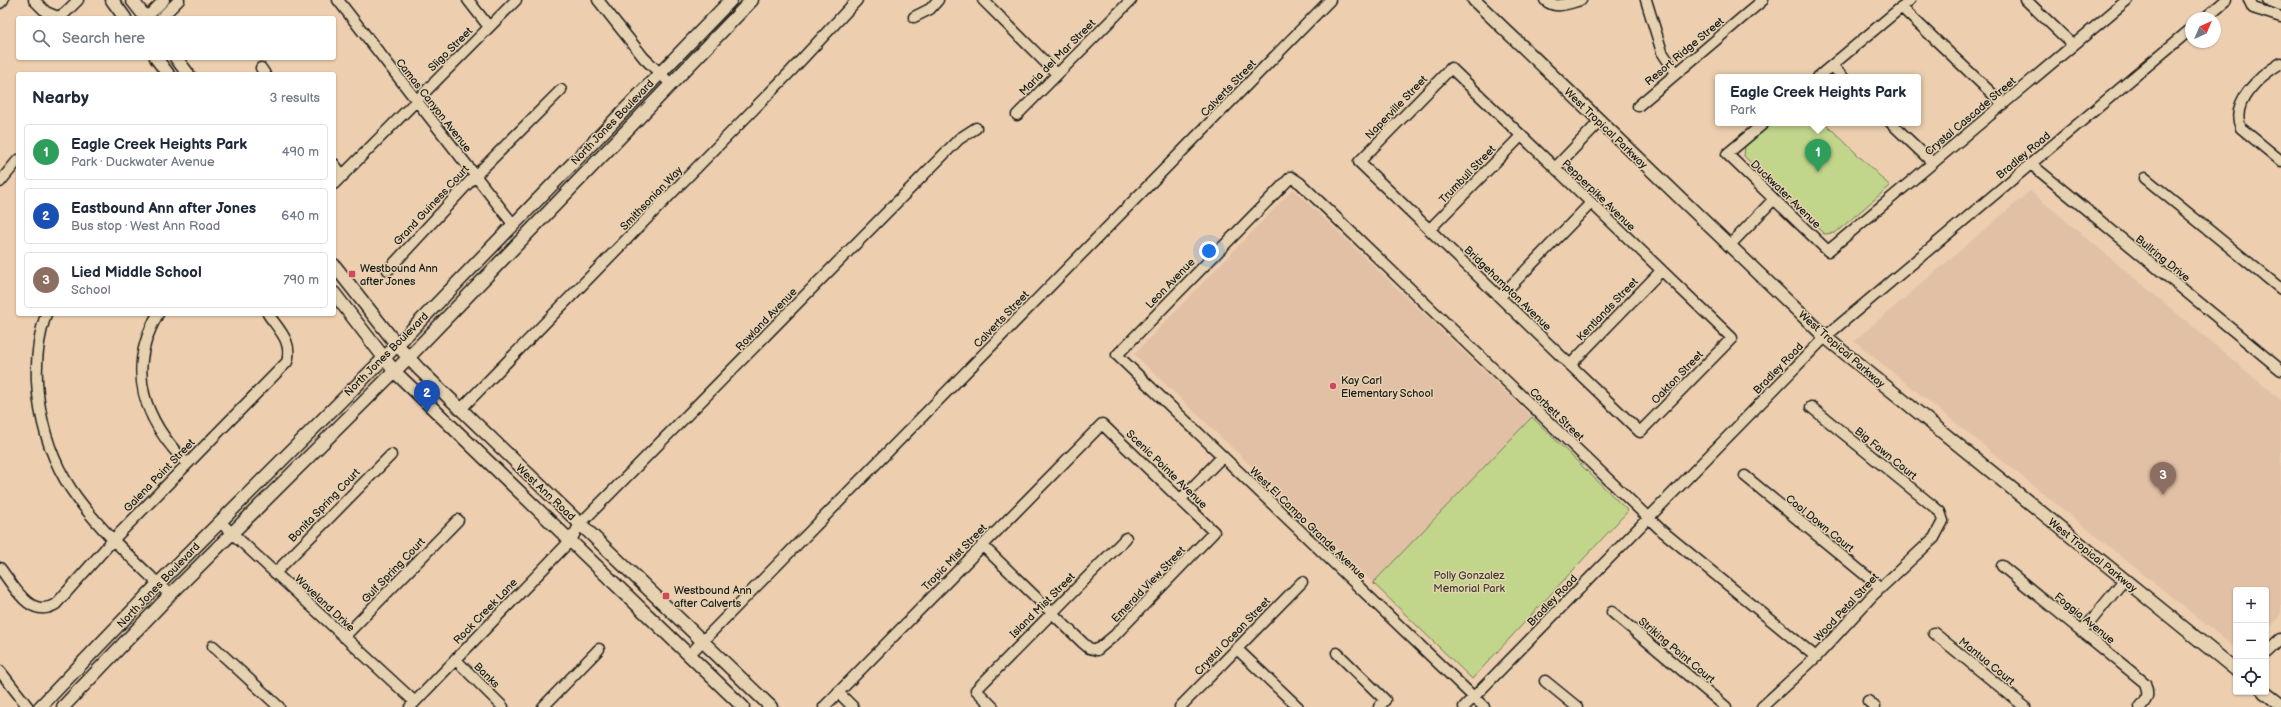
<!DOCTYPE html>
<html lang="en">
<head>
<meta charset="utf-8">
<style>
	:root { --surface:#fff; --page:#f6f6f7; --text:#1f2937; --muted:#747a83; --line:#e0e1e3; --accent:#1a73e8 }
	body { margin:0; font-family:"Balsamiq Sans",sans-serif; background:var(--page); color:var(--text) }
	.controls { position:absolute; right:12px; bottom:12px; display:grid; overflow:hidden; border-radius:4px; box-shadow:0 1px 3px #0004 }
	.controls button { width:36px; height:36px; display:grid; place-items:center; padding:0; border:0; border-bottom:1px solid var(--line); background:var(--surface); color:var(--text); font:20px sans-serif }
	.compass { position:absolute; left:2185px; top:12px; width:36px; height:36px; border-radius:50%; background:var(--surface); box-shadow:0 1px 3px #0004; rotate:44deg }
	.you { position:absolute; left:1209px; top:251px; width:14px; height:14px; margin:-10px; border:3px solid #fff; border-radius:50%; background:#1a73e8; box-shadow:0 0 0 6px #1a73e833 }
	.badge { display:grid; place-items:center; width:26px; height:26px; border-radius:50%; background:var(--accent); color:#fff; font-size:13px; font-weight:700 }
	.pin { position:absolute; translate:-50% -33px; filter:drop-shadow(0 1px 2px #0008) }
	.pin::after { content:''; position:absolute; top:21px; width:14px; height:12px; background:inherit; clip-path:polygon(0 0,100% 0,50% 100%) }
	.popup { position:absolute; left:1715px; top:74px; width:206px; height:52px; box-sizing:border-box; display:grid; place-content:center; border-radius:4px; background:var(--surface); filter:drop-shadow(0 1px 3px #0005); font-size:13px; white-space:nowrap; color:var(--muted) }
	.popup b { font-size:15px; color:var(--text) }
	.popup::after { content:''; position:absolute; left:50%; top:100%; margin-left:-8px; border:8px solid transparent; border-top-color:var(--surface) }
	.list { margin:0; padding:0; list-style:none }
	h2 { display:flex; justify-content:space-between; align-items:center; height:52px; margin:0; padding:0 16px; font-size:17px }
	h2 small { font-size:13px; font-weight:400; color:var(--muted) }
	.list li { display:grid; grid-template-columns:26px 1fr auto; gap:12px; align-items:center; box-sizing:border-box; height:56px; margin:0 8px 8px; padding:0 8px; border:1px solid var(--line); border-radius:4px }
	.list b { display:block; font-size:15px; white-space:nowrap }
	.list p { margin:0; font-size:13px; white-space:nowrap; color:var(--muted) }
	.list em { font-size:13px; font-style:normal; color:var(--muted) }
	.icon { flex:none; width:22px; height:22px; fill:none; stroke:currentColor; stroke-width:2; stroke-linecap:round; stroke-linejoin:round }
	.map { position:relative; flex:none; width:2281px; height:707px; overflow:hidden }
	.search { position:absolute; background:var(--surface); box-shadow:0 1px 3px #0004; left:16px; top:16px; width:320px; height:44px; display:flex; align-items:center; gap:10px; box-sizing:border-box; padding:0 14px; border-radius:4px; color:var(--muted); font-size:15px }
	.panel { position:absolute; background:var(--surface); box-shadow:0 1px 3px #0004; left:16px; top:72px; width:320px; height:244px; border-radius:4px }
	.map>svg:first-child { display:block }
</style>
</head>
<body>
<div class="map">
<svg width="2281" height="707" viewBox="0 0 2281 707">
	<rect width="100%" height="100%" fill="#edcfb0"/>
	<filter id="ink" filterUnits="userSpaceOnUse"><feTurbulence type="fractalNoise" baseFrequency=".025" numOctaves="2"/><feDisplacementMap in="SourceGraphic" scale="8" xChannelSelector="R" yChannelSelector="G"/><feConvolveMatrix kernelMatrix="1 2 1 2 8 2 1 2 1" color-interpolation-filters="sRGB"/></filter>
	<g filter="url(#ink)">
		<path fill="#e2c0a5" d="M1293,189l239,228 -159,166 -239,-229z
			M2030,191l251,209v216l-15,15v-41h-30v59l-382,-308z"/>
		<path fill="#c1d68b" stroke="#6e7954" d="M1772,123h53l65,63 -55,47 -11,1 -80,-78 1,-10z
			M1532,417l96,94 -156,168 -99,-96z"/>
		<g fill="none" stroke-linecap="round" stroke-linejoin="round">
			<g stroke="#1c1c1c" stroke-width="13">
				<path id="minor" d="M34,0l12,12 12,5 7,-4 13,-13
					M338,0l175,224
					M468,0l21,27
					M598,0l46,58 27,26
					M983,0l74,74
					M1545,0c10,10 24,3 36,0
					M1646,0l16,52 14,21
					M2026,0l47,45
					M2249,0l4,8 28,9
					M2268,0l13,5
					M0,3l3,-3
					M1901,7l102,97
					M914,17l16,-8 8,-9
					M146,18l18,-18
					M161,18l18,-18
					M2205,18l21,-18
					M2281,63c-20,12 -52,39 -40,65l40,33
					M1832,66l11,11
					M261,68l4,6
					M1451,68l281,270 -92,94 -281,-270z
					M1818,77l92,-77
					M1638,106l125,-106
					M1017,115l114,-115
					M1764,123l-37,31 101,97 299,-251
					M1891,123l42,40
					M334,164l9,12
					M2031,164l250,206
					M1555,168l45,-47
					M2145,178l136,111
					M0,182l18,-22
					M334,184l182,-184
					M1430,229l91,-93
					M1729,246l45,-47
					M388,270l86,-93 87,-87
					M1500,297l91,-94
					M46,314c-20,59 -6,135 32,185 26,35 60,65 92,96
					M158,314c-33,57 -14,106 29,150
					M1570,365l91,-94
					M460,410l331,-339 66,-71
					M1745,476l136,112
					M1182,498l40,-41
					M220,522l195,180
					M2002,566l143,117c4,11 3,16 -5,24
					M0,568c14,18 30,52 56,36l57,-64 174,-178c6,-20 -8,-32 -19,-48
					M275,573l116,-118
					M1612,612l114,95
					M2082,632l42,-52
					M1934,633l91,74
					M344,637l114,-117
					M213,646l66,61
					M1237,649l61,58
					M1337,653l48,47 -6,7
					M2266,653l15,-14
					M689,655l641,-655
					M455,659l48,48
					M0,671l28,36
					M1545,681l32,26
					M838,692l15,15
					M1868,701l7,6
					M410,707l161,-167 9,-16 379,-385 17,-11
					M543,707l56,-58
					M824,707l278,-283 112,108 -99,103 -18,15 -8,-2 -6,-5 -101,-98
					M993,707l-17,-17 150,-152
					M1180,707l122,-125
					M1464,707l361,-370 366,-308
					M1484,707l-367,-352 174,-178 9,6 361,347 155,127
					M1762,707l54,-50 56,-61 62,-58 9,-17 -3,-9 -7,-6 -122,-99"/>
			</g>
			<g stroke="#1c1c1c" stroke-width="15">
				<path id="major" d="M112,0l13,18
					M132,0l14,18
					M1474,0l351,337 411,333
					M156,58l12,16
					M176,58l12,16
					M334,265l63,80 22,24 352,338
					M334,293l61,79 348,335
					M2264,692l17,13
					M40,707l118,-123 239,-239 334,-345
					M63,707l107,-112 238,-237 344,-358"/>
			</g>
			<use href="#minor" stroke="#e6d2b0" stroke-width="10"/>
			<use href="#major" stroke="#e6d2b0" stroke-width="12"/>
		</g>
	</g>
	<g fill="#d1495b" stroke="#e6d2b0" stroke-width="1.5">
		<rect x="348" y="270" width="8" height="8" rx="2"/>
		<circle cx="1333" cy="386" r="4"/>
		<rect x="662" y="592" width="8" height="8" rx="2"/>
	</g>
	<g text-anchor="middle" stroke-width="3" stroke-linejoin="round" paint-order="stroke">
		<g font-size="11" fill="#1c1c1c" stroke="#e6d2b0">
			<text transform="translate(450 49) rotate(-45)" y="4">Sligo Street</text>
			<text transform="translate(1684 51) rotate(-40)" y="4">Resort Ridge Street</text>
			<text transform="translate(1057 57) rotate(-45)" y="4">Maria del Mar Street</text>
			<text transform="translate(1228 88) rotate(-46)" y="4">Calverts Street</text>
			<text transform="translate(434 105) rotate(52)" y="4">Camas Canyon Avenue</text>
			<text transform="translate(1396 107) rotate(-46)" y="4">Naperville Street</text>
			<text transform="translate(1970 116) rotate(-40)" y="4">Crystal Cascade Street</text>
			<text transform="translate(612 122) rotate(-46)" y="4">North Jones Boulevard</text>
			<text transform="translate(1606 128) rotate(44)" y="4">West Tropical Parkway</text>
			<text transform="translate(2023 155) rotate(-40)" y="4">Bradley Road</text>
			<text transform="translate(1467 174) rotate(-46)" y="4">Trumbull Street</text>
			<text transform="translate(1786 194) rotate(44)" y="4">Duckwater Avenue</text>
			<text transform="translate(1599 195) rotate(44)" y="4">Pepperpike Avenue</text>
			<text transform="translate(651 198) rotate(-46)" y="4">Smithsonian Way</text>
			<text transform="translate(431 205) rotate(-47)" y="4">Grand Guiness Court</text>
			<text transform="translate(2163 258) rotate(39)" y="4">Bullring Drive</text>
			<text transform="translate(1170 283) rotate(-46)" y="4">Leon Avenue</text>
			<text transform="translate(1508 288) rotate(44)" y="4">Bridgehampton Avenue</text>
			<text transform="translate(1607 309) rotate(-46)" y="4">Kentlands Street</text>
			<text transform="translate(766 319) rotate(-46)" y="4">Rowland Avenue</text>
			<text transform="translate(1001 319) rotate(-46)" y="4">Calverts Street</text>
			<text transform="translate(1842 349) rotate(41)" y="4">West Tropical Parkway</text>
			<text transform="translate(386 354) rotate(-45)" y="4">North Jones Boulevard</text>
			<text transform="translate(1778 368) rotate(-46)" y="4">Bradley Road</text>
			<text transform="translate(1677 377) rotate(-46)" y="4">Oakton Street</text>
			<text transform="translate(1557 414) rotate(44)" y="4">Corbett Street</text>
			<text transform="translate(1886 453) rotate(39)" y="4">Big Fawn Court</text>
			<text transform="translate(1167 469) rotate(44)" y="4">Scenic Pointe Avenue</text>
			<text transform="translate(159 475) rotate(-46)" y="4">Galena Point Street</text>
			<text transform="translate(546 492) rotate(43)" y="4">West Ann Road</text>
			<text transform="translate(324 505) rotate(-46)" y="4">Bonita Spring Court</text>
			<text transform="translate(1308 523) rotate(44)" y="4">West El Campo Grande Avenue</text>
			<text transform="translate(1820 523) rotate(39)" y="4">Cool Down Court</text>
			<text transform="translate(2093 555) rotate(39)" y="4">West Tropical Parkway</text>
			<text transform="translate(954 557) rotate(-46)" y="4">Tropic Mist Street</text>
			<text transform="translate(393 570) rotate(-46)" y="4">Gulf Spring Court</text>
			<text transform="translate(1148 584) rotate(-46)" y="4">Emerald View Street</text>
			<text transform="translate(158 585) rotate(-46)" y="4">North Jones Boulevard</text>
			<text transform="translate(1552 600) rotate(-46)" y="4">Bradley Road</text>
			<text transform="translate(325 603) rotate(43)" y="4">Waveland Drive</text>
			<text transform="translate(1042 605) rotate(-45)" y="4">Island Mist Street</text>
			<text transform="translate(1846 607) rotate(-47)" y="4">Wood Petal Street</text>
			<text transform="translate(485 611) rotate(-46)" y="4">Rock Creek Lane</text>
			<text transform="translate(2085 618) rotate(39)" y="4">Foggia Avenue</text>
			<text transform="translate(1232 636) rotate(-46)" y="4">Crystal Ocean Street</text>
			<text transform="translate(1677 650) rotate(40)" y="4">Striking Point Court</text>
			<text transform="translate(1987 661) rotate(39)" y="4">Mantua Court</text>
			<text transform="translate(487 675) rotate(45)" y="4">Banks</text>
		</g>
		<g font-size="11" fill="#1c1c1c" stroke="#e6d2b0" text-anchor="start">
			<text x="360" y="272">Westbound Ann<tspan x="360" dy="13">after Jones</tspan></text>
			<text x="1341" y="384">Kay Carl<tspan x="1341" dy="13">Elementary School</tspan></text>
			<text x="674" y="594">Westbound Ann<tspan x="674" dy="13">after Calverts</tspan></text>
		</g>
		<g font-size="11" fill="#3d4132" stroke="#e6d2b0">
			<text x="1469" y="579">Polly Gonzalez<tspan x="1469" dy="13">Memorial Park</tspan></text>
		</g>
	</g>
</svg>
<div class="controls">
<button>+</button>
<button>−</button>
<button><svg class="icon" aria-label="locate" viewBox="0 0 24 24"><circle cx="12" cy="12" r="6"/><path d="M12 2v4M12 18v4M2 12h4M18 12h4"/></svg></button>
</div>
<svg class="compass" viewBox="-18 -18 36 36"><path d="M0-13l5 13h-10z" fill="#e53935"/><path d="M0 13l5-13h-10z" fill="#747a83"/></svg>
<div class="you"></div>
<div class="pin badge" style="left:1818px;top:172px;background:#2e9e5b">1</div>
<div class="popup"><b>Eagle Creek Heights Park</b>Park</div>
<div class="pin badge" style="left:427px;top:413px;background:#1a4fb4">2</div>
<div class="pin badge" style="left:2163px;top:495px;background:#8d6e63">3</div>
<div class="search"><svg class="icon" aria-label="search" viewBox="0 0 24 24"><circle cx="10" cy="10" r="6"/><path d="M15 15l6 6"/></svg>Search here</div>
<section class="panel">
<h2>Nearby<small>3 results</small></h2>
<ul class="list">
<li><span class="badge" style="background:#2e9e5b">1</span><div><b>Eagle Creek Heights Park</b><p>Park · Duckwater Avenue</p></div><em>490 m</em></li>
<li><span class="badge" style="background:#1a4fb4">2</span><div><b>Eastbound Ann after Jones</b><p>Bus stop · West Ann Road</p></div><em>640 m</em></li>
<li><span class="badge" style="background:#8d6e63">3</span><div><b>Lied Middle School</b><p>School</p></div><em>790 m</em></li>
</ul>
</section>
</div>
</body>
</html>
